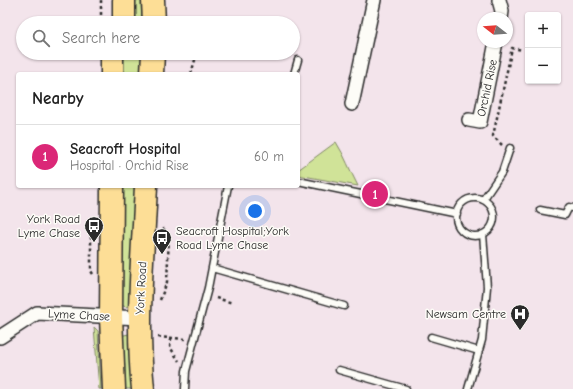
<!DOCTYPE html>
<html lang="en">
<head>
<meta charset="utf-8">
<style>
	:root { --surface:#fff; --page:#f2f2f2; --text:#222; --muted:#767676; --line:#e0e0e0; --accent:#db2777 }
	body { margin:0; font-family:"Comic Neue",sans-serif; background:var(--page); color:var(--text) }
	.controls { position:absolute; right:12px; top:12px; display:grid; overflow:hidden; border-radius:4px; box-shadow:0 1px 3px #0004 }
	.controls button { width:36px; height:36px; display:grid; place-items:center; padding:0; border:0; border-bottom:1px solid var(--line); background:var(--surface); color:var(--text); font:20px sans-serif }
	.compass { position:absolute; left:477px; top:12px; width:36px; height:36px; border-radius:50%; background:var(--surface); box-shadow:0 1px 3px #0004; rotate:287deg }
	.you { position:absolute; left:255px; top:211px; width:14px; height:14px; margin:-10px; border:3px solid #fff; border-radius:50%; background:#1a73e8; box-shadow:0 0 0 6px #1a73e833 }
	.badge { display:grid; place-items:center; width:26px; height:26px; border-radius:50%; background:var(--accent); color:#fff; font-size:13px; font-weight:700 }
	.pin { position:absolute; translate:-50% -50%; border:2px solid #fff; box-shadow:0 1px 4px #0006 }
	.list { margin:0; padding:0; list-style:none }
	h2 { display:flex; justify-content:space-between; align-items:center; height:52px; margin:0; padding:0 16px; font-size:17px }
	h2 small { font-size:13px; font-weight:400; color:var(--muted) }
	.list li { display:grid; grid-template-columns:26px 1fr auto; gap:12px; align-items:center; box-sizing:border-box; height:64px; padding:0 16px; border-top:1px solid var(--line) }
	.list b { display:block; font-size:15px; white-space:nowrap }
	.list p { margin:0; font-size:13px; white-space:nowrap; color:var(--muted) }
	.list em { font-size:13px; font-style:normal; color:var(--muted) }
	.icon { flex:none; width:22px; height:22px; fill:none; stroke:currentColor; stroke-width:2; stroke-linecap:round; stroke-linejoin:round }
	.map { position:relative; flex:none; width:573px; height:389px; overflow:hidden }
	.search { position:absolute; background:var(--surface); box-shadow:0 1px 3px #0004; left:16px; top:16px; width:284px; height:44px; display:flex; align-items:center; gap:10px; box-sizing:border-box; padding:0 14px; border-radius:22px; color:var(--muted); font-size:15px }
	.panel { position:absolute; background:var(--surface); box-shadow:0 1px 3px #0004; left:16px; top:72px; width:284px; height:116px; border-radius:4px }
	.map>svg:first-child { display:block }
</style>
</head>
<body>
<div class="map">
<svg width="573" height="389" viewBox="0 0 573 389">
	<rect width="100%" height="100%" fill="#f3e4eb"/>
	<filter id="ink" filterUnits="userSpaceOnUse"><feTurbulence type="fractalNoise" baseFrequency=".025" numOctaves="2"/><feDisplacementMap in="SourceGraphic" scale="8" xChannelSelector="R" yChannelSelector="G"/><feConvolveMatrix kernelMatrix="1 2 1 2 8 2 1 2 1" color-interpolation-filters="sRGB"/></filter>
	<g filter="url(#ink)">
		<path fill="#d0e398" stroke="#7e8762" d="M129,0h12l1,23h-12z
			M123,53h19v21h-20z
			M336,142c9,14 14,29 22,44l-60,-11v-5z
			M120,186h18l-8,119 -4,2 -5,-2z
			M94,327l4,4 3,58h-2z
			M129,334h1l3,55h-10l-3,-45 4,-9z"/>
		<g fill="none" stroke-linecap="round" stroke-linejoin="round">
			<g stroke="#2b2b2b" stroke-width="9">
				<path id="lane" d="M294,74l4,-14
					M298,181l159,33
					M456 217a19 19 0 1 1 38 0a19 19 0 1 1-38 0Z
					M483,200l19,-28 8,-24
					M540,210l25,5 4,-8 4,1
					M212,268l132,38
					M431,337l48,14
					M339,370l67,19
					M185,389l1,-18 22,-83 20,-102
					M468,389l14,-49 5,-53 -4,-53"/>
			</g>
			<g stroke="#2b2b2b" stroke-width="16">
				<path id="street" d="M499,0l3,11 -1,7
					M352,104l22,-104
					M469,120l11,2 16,-80
					M0,337l37,-24 103,5"/>
			</g>
			<g stroke="#2b2b2b" stroke-width="25">
				<path id="highway" d="M153,0l1,23
					M124,23v-23
					M112,53v21
					M152,74l1,-21
					M112,186l-1,131 3,72
					M143,389c-7,-67 0,-136 3,-203"/>
			</g>
			<path stroke="#2b2b2b" stroke-width="2.5" stroke-dasharray="3 3" stroke-linecap="butt" d="M101,0v23
				M191,74l6,-21
				M502,145l-9,-9 19,-88 11,2
				M93,274l-2,-3v-35l2,-4
				M216,298l17,5
				M160,300l7,-18 2,-46 -7,-9
				M158,337l28,2
				M171,338l-1,9 9,14"/>
			<use href="#lane" stroke="#fdfcf7" stroke-width="6"/>
			<use href="#street" stroke="#fdfcf7" stroke-width="13"/>
			<use href="#highway" stroke="#fdde96" stroke-width="22"/>
		</g>
	</g>
	<defs>
		<g id="bus-pin" transform="scale(1)"><path d="M0 17L-7.5 6A9.5 9.5 0 1 1 7.5 6Z" fill="#2b2b2b" stroke="#fdfcf7"/><path d="M-5-6H5V4H4V6H2V4H-2V6H-4V4H-5ZM-3.5-4V0h7V-4ZM-3.5 1.2v1.5H-2V1.2ZM2 1.2v1.5H3.5V1.2Z" fill="#fff"/></g>
		<g id="hospital-pin" transform="scale(1)"><path d="M0 17L-7.5 6A9.5 9.5 0 1 1 7.5 6Z" fill="#2b2b2b" stroke="#fdfcf7"/><path d="M-5-5h3v3.5h4V-5h3V5h-3V1.5h-4V5h-3Z" fill="#fff"/></g>
	</defs>
	<g fill-rule="evenodd">
		<use href="#bus-pin" x="94" y="226"/>
		<use href="#bus-pin" x="162" y="238"/>
		<use href="#hospital-pin" x="520" y="314"/>
	</g>
	<g text-anchor="middle" stroke-width="3" stroke-linejoin="round" paint-order="stroke">
		<g font-size="12" fill="#2b2b2b" stroke="#fdfcf7">
			<text transform="translate(487 88) rotate(-78)" y="4">Orchid Rise</text>
			<text transform="translate(141 288) rotate(-87)" y="4">York Road</text>
			<text transform="translate(79 315) rotate(3)" y="4">Lyme Chase</text>
		</g>
		<g font-size="12" fill="#2b2b2b" stroke="#fdfcf7" text-anchor="end">
			<text x="80" y="223">York Road<tspan x="80" dy="14">Lyme Chase</tspan></text>
			<text x="176" y="235" text-anchor="start">Seacroft Hospital;York<tspan x="176" dy="14">Road Lyme Chase</tspan></text>
			<text x="506" y="318">Newsam Centre</text>
		</g>
	</g>
</svg>
<div class="controls">
<button>+</button>
<button>−</button>
</div>
<svg class="compass" viewBox="-18 -18 36 36"><path d="M0-13l5 13h-10z" fill="#e53935"/><path d="M0 13l5-13h-10z" fill="#767676"/></svg>
<div class="you"></div>
<div class="pin badge" style="left:375px;top:194px">1</div>
<div class="search"><svg class="icon" aria-label="search" viewBox="0 0 24 24"><circle cx="10" cy="10" r="6"/><path d="M15 15l6 6"/></svg>Search here</div>
<section class="panel">
<h2>Nearby<small></small></h2>
<ul class="list">
<li><span class="badge">1</span><div><b>Seacroft Hospital</b><p>Hospital · Orchid Rise</p></div><em>60 m</em></li>
</ul>
</section>
</div>
</body>
</html>
